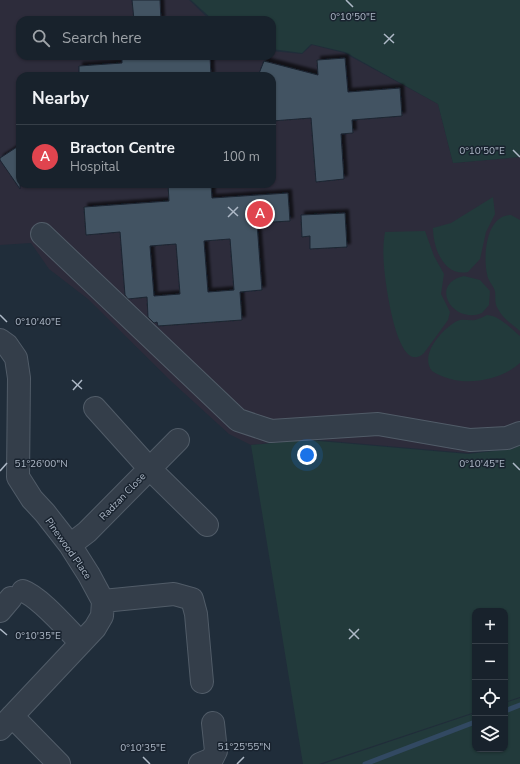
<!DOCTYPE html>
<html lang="en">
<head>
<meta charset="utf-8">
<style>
	:root { --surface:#18222c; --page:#212a34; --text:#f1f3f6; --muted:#9fa4a9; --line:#363f48; --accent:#0b8043 }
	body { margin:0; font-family:"Nunito Sans",sans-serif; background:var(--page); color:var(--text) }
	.controls { position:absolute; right:12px; bottom:12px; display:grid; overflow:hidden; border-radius:8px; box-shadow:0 1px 3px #0004 }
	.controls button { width:36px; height:36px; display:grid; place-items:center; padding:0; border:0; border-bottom:1px solid var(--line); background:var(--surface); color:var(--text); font:20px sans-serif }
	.you { position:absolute; left:307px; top:455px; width:14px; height:14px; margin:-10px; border:3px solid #fff; border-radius:50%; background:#1a73e8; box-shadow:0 0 0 6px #1a73e833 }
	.badge { display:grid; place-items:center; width:26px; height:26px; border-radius:50%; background:var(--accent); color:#fff; font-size:13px; font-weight:700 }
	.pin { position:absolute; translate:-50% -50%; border:2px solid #fff; box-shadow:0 1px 4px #0006 }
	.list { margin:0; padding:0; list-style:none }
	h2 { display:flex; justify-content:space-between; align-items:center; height:52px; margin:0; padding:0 16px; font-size:17px }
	h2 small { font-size:13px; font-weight:400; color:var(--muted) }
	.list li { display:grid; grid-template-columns:26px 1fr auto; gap:12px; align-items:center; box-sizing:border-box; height:64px; padding:0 16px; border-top:1px solid var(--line) }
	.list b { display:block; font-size:15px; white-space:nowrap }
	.list p { margin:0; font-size:13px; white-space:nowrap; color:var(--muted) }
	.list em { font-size:13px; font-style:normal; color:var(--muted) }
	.icon { flex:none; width:22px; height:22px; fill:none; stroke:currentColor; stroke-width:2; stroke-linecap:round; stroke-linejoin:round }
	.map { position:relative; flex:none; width:520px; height:764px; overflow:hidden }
	.search { position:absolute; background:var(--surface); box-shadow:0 1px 3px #0004; left:16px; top:16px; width:260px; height:44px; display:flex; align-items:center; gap:10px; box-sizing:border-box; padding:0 14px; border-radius:12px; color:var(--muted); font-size:15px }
	.panel { position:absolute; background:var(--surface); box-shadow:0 1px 3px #0004; left:16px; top:72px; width:260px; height:116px; border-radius:12px }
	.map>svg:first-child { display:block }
</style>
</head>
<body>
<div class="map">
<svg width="520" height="764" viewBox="0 0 520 764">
	<defs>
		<filter id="shadow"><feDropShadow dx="3.5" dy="-3.5" stdDeviation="1" flood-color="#0009"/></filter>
	</defs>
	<rect width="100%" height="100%" fill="#202d3a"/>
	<path fill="#2d2c3b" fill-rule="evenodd" d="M0,0h189l21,20h-190v36h252v-5l30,3 10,-9 32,8 94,51 15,59 67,-6v285l-7,5 -45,6 -161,-14 -56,6 -22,-11 -57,-52 -84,-83 -39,-30 -18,-26 -31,2zM20,76h252v108h-252z"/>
	<path fill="#223a3b" d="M191,0h329v157l-67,6 -15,-59 -93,-52 -34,-8 -9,9 -30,-4v-29h-59z
		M493,197l2,17 -9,18 -6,27 -12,13c-24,5 -35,-24 -35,-44l18,-5z
		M511,215l9,5v111c-8,-7 -17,-12 -22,-22 -4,-6 -2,-12 -3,-18 -2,-6 -7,-10 -8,-17 -4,-18 -1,-59 24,-59z
		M425,231l9,25 10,18 -3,20 9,18 -2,8 -24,33c-27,26 -39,-73 -40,-87 -1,-11 -1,-22 1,-34z
		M464,276l16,4 10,11 -1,14 -7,8c-29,12 -54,-29 -18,-37z
		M487,315c13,1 23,13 33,21v27c-22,20 -62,25 -88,8 -13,-16 10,-42 25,-50 6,-3 12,0 18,-1 4,-1 8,-3 12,-5z
		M307,440l161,14 45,-5 7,-5v253l-15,5v-91h-30v101l-156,52h-16l-52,-319z
		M520,698v66h-197l152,-51v36h30v-46z"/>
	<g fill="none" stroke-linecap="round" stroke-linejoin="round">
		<path stroke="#324962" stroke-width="5" d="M505,711l15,-6
			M365,764l110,-42"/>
	</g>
	<path fill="#435262" stroke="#1b2531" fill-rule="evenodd" filter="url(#shadow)" d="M132,0h28l1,20h-27z
		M122,56h47l1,3 40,-3 1,20h-132v-10l43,-3z
		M345,58l3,34 52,-4 2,28 -50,4 1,13 -12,1 3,45 -28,3 -5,-64 -39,3v-45h-14l6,-15 54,14 -1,-15z
		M20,145v44l-20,-29v-2z
		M168,184h43l1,14 76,-5 2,28 -33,2 5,67 -22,2 2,28 -84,6 -1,-4 -3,1 -6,-6 -1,-20 -19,2 -3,-4 -5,-63 -34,3 -2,-28 85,-6zM230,239l4,51 -26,2 -4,-51zM176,244l4,50 -26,2 -4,-50z
		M345,213l2,34 -37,2v-13l-8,1 -1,-22z"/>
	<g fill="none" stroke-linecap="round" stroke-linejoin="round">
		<g stroke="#515c68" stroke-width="24">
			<path id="minor" d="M42,234l196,186 33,11 107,-7 92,16 37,-2 13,-5
				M0,340l7,5 9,13 3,20 -1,99 14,22 13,14 25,32 19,30 14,26 -1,15 -7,12 -95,101
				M95,408l54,60 58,57
				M70,545l17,-13 91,-92
				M23,591c17,6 44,38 58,52
				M103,601l71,-7 18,5 4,15 6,68
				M0,611l11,-13
				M12,716l47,48
				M200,764l12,-5 4,-8 -3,-28"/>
		</g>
		<use href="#minor" stroke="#343e4a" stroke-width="22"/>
	</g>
	<path fill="none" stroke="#aeb9c7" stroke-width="1.5" d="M346,0l7,7M384,34l10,9M384,44l10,-10M513,150l7,7M228,207l10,9M228,217l10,-10M0,315l7,7M72,380l10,9M73,390l9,-10M513,463l7,7M0,471l7,-8M0,629l7,6M349,629l10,10M349,639l10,-10M143,757l7,7M237,764l7,-7"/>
	<g text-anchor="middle" stroke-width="3" stroke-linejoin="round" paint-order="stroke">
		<g font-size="10" fill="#aeb9c7" stroke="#19232f">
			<text transform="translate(122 496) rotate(-46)" y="4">Radzan Close</text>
			<text transform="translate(69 548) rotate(55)" y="4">Pinewood Place</text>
		</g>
	</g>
	<g font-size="10" text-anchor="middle" fill="#aeb9c7" stroke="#19232f" stroke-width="3" stroke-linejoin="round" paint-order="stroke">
		<text x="353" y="20">0°10'50"E</text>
		<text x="482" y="154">0°10'50"E</text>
		<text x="38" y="325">0°10'40"E</text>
		<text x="41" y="467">51°26'00"N</text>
		<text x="482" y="467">0°10'45"E</text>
		<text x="38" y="639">0°10'35"E</text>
		<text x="244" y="750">51°25'55"N</text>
		<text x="143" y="751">0°10'35"E</text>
	</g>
</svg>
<div class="controls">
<button>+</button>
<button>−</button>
<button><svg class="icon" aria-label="locate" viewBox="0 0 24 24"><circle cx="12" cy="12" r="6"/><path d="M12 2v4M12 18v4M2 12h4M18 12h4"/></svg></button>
<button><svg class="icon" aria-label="layers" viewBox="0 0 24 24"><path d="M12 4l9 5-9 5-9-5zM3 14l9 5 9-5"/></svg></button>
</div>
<div class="you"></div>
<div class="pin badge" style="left:260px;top:214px;background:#e0444e">A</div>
<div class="search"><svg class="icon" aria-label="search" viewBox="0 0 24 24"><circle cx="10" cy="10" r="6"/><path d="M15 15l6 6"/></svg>Search here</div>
<section class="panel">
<h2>Nearby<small></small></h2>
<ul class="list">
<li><span class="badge" style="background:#e0444e">A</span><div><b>Bracton Centre</b><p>Hospital</p></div><em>100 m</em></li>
</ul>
</section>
</div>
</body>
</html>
